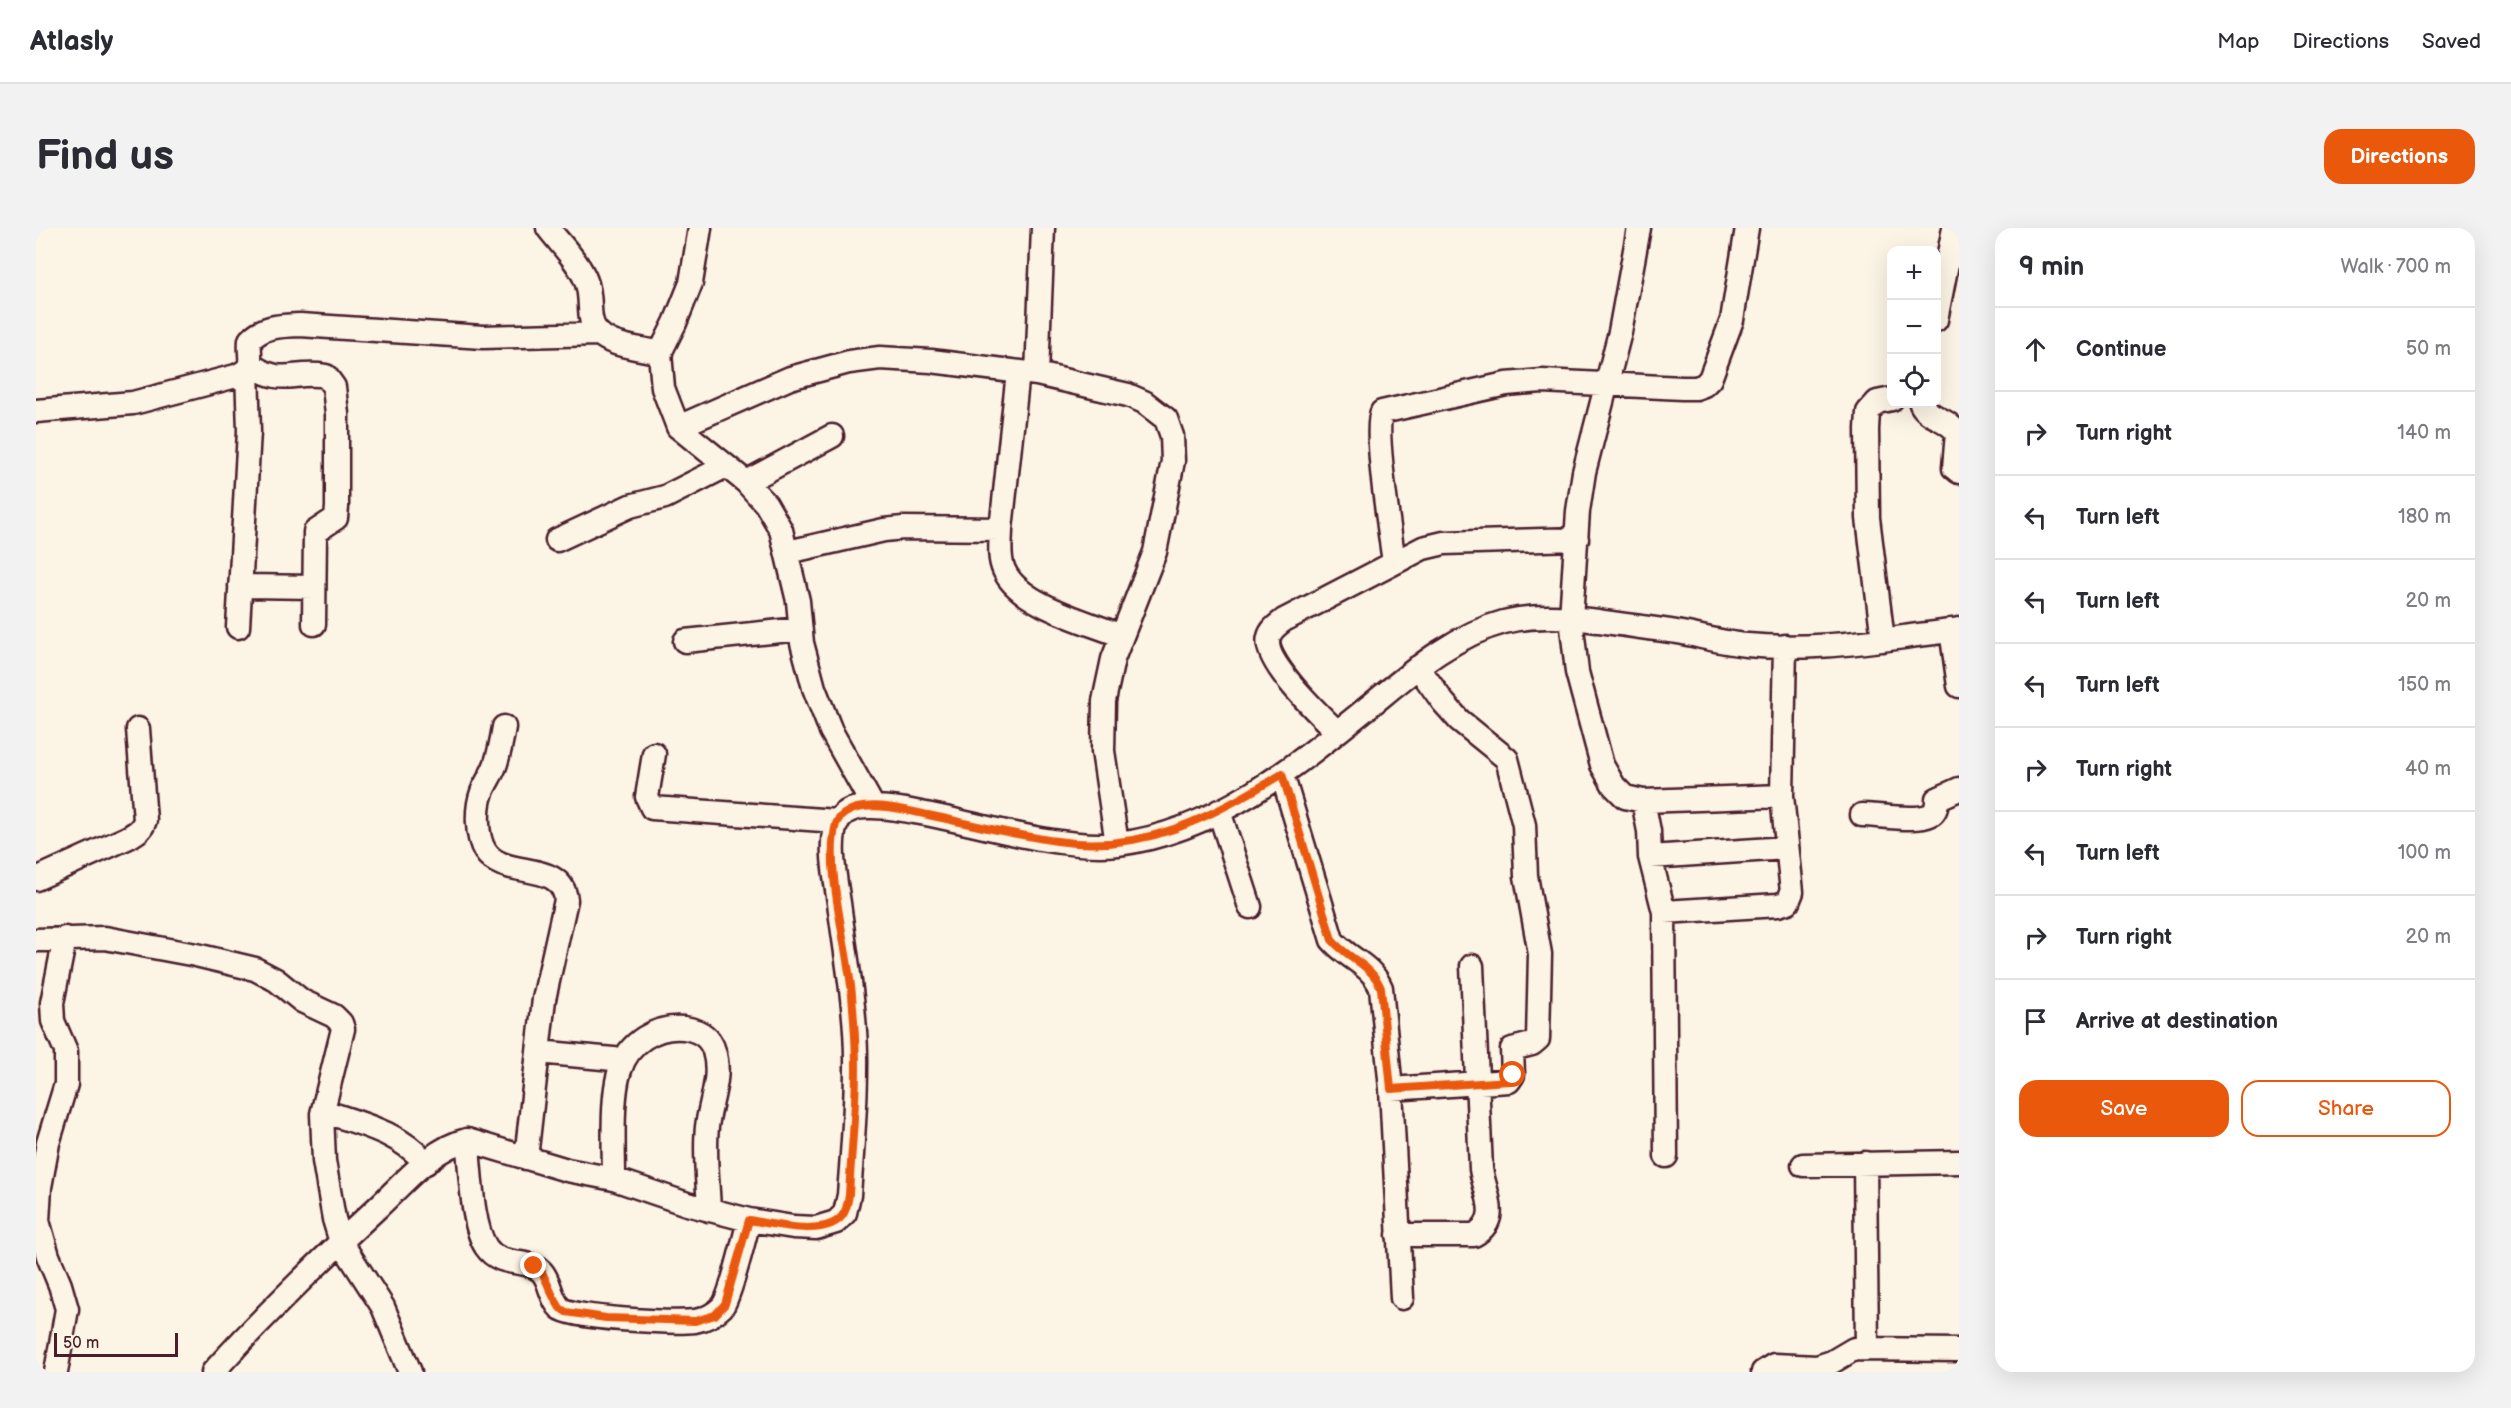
<!DOCTYPE html>
<html lang="en">
<head>
<meta charset="utf-8">
<style>
	:root { --surface:#fff; --page:#f2f2f3; --text:#2b2b33; --muted:#7c7c81; --line:#e1e1e2; --accent:#ea580c }
	body { margin:0; font-family:"Balsamiq Sans",sans-serif; background:var(--page); color:var(--text) }
	.controls { position:absolute; right:18px; top:18px; display:grid; overflow:hidden; border-radius:12px; box-shadow:0 6px 24px #0002 }
	.controls button { width:54px; height:54px; display:grid; place-items:center; padding:0; border:0; border-bottom:2px solid var(--line); background:var(--surface); color:var(--text); font:30px sans-serif }
	.scale { position:absolute; left:18px; bottom:15px; width:124px; box-sizing:border-box; padding-left:6px; border:3px solid #4a1f2b; border-top:0; font-size:16px; line-height:21px; white-space:nowrap; color:#4a1f2b; -webkit-text-stroke:4px #fcf5e5; paint-order:stroke }
	.stop { position:absolute; width:18px; height:18px; margin:-14px; border:4px solid #ea580c; border-radius:50%; background:#fff }
	.stop.end { background:#ea580c; border-color:#fff; box-shadow:0 2px 6px #0008 }
	.list { margin:0; padding:0; list-style:none }
	h2 { display:flex; justify-content:space-between; align-items:center; height:78px; margin:0; padding:0 24px; font-size:26px }
	h2 small { font-size:20px; font-weight:400; color:var(--muted) }
	.list li { display:grid; grid-template-columns:39px 1fr auto; gap:18px; align-items:center; box-sizing:border-box; height:84px; padding:0 24px; border-top:2px solid var(--line) }
	.list b { display:block; font-size:22px; white-space:nowrap }
	.list em { font-size:20px; font-style:normal; color:var(--muted) }
	.actions { display:flex; gap:12px; padding:18px 24px }
	.actions a { flex:1; padding:14px 0; border:2px solid var(--accent); border-radius:18px; text-align:center; font-size:21px; color:var(--accent) }
	.actions .main { background:var(--accent); color:#fff }
	.icon { flex:none; width:33px; height:33px; fill:none; stroke:currentColor; stroke-width:2; stroke-linecap:round; stroke-linejoin:round }
	.map { position:relative; flex:none; width:1923px; height:1144px; overflow:hidden; border-radius:18px }
	header { display:flex; align-items:center; gap:36px; box-sizing:border-box; height:84px; padding:0 30px; background:var(--surface); border-bottom:2px solid var(--line) }
	header strong { font-size:28px }
	nav { display:flex; gap:33px; margin-inline-start:auto; font-size:21px }
	.intro { display:flex; align-items:center; justify-content:space-between; box-sizing:border-box; height:144px; padding:0 36px }
	h1 { margin:0; font-size:42px }
	.button { padding:15px 27px; border-radius:18px; background:var(--accent); color:#fff; font-size:21px; font-weight:700 }
	main { display:flex; gap:36px; padding:0 36px }
	aside { flex:1; background:var(--surface); border-radius:18px; box-shadow:0 6px 24px #0002 }
	.map>svg:first-child { display:block }
</style>
</head>
<body>
<header>
<strong>Atlasly</strong>
<nav><a>Map</a><a>Directions</a><a>Saved</a></nav>
</header>
<div class="intro"><h1>Find us</h1><a class="button">Directions</a></div>
<main>
<div class="map">
<svg width="1923" height="1144" viewBox="0 0 1923 1144">
	<rect width="100%" height="100%" fill="#fcf5e5"/>
	<filter id="ink" filterUnits="userSpaceOnUse"><feTurbulence type="fractalNoise" baseFrequency=".0167" numOctaves="2"/><feDisplacementMap in="SourceGraphic" scale="12" xChannelSelector="R" yChannelSelector="G"/><feConvolveMatrix kernelMatrix="1 2 1 2 8 2 1 2 1" color-interpolation-filters="sRGB"/></filter>
	<g filter="url(#ink)">
		<g fill="none" stroke-linecap="round" stroke-linejoin="round">
			<g stroke="#4a1f2b" stroke-width="27">
				<path id="minor" d="M512,0c12,16 31,34 38,53 5,12 3,25 5,37 4,29 47,29 70,35
					M664,0l-9,55 -16,40 -15,30 3,35 15,39 68,55 20,22 15,26 17,71 4,42 12,45 17,43 42,75
					M1603,0l-19,104 -36,140 -6,39 -7,107 6,54 25,93 12,21 11,11 18,4 139,-5
					M1900,92l18,-92
					M215,137c33,22 42,5 75,11l8,11 3,27v93l-1,11 -21,14 -1,92
					M982,144l-17,157c0,13 -3,28 3,41 15,35 84,52 118,66
					M1001,146l6,-146
					M1885,176c7,14 27,14 36,29l-3,35 5,4
					M0,183l97,-8 103,-27c21,-9 12,-17 14,-36 14,-15 32,-14 50,-15l183,12 116,-3
					M642,199l112,-49 59,-16 31,-4 51,3 106,13 91,21 16,7 22,17 6,17 1,25 -18,91 -42,107 -9,42 -1,50 14,93
					M710,254l86,-46
					M521,312l73,-34 35,-9 61,-31
					M752,324l96,-22 19,-2 98,1
					M1358,335c-3,-25 -21,-134 -12,-151l124,-28 36,-3 140,7h14l8,-3 6,-6 22,-59 15,-92
					M204,358l74,1
					M202,399l11,-196 -2,-60
					M1915,402l8,56
					M1847,412l-15,-122 -1,-89 1,-17 9,-10 15,-3
					M649,413l115,-12
					M468,499c-2,12 -4,24 -8,36 -3,10 -10,19 -14,29 -6,16 -6,44 3,59 18,29 77,8 81,49l-22,99 -18,159
					M1301,504c-16,-16 -76,-72 -68,-95 2,-8 9,-12 15,-17l139,-72 21,-5 133,-4
					M618,526l-7,43 5,11 185,13
					M1246,546l50,166c16,19 39,24 49,48l10,101 11,209
					M1607,573l6,30 1,26 14,55 2,244
					M1183,583l31,96
					M1826,587c16,0 54,7 68,0 6,-3 7,-9 7,-16l22,-10
					M1614,629l137,-9
					M0,651l91,-41c9,-5 15,-8 18,-18l-7,-91
					M1628,684l114,-7 10,-3 4,-10 -10,-96 3,-150
					M0,712l69,-2 91,17 59,14 21,11 26,21 32,15 7,7 2,6 -2,8 -19,77 2,47 10,58 7,23 42,65 27,65
					M502,824l86,8
					M1355,861l118,-8 4,-6 -1,-26 20,-5 6,-5 2,-85 -14,-78 -2,-51 -17,-66 -48,-39 -16,-18 -25,-35
					M287,883c38,13 76,21 103,52
					M431,912c4,29 4,84 19,107 15,22 42,10 56,25 9,10 8,26 18,36 12,11 116,15 135,13 11,-2 20,-7 27,-14 8,-9 23,-71 27,-87
					M1829,935l2,186
					M1767,937l156,-3
					M578,951c0,-29 -3,-83 6,-109 8,-27 36,-45 64,-42 14,2 26,8 30,23 8,26 -4,50 -7,76 -3,27 1,56 2,83
					M1362,1007h76c28,-16 11,-41 7,-66l-9,-203
					M20,1144l11,-63 -7,-24 -12,-29 -10,-35 2,-34 8,-44 18,-59v-33l-13,-30 -1,-18 13,-65
					M177,1144c52,-58 107,-111 164,-164 26,-24 55,-60 90,-68l100,30 47,9 73,25 62,16 44,7 23,1 20,-6 9,-9 4,-18c3,-42 7,-85 7,-127 1,-55 -10,-110 -17,-165 -3,-21 -13,-67 1,-85 7,-9 17,-11 28,-11 21,-1 42,4 63,8 54,11 132,35 187,29 100,-12 184,-83 259,-144 38,-31 78,-65 127,-78 31,-8 63,-5 94,-1 26,4 53,7 79,11 23,4 46,11 70,13 52,5 106,-1 157,-8 19,-3 37,-4 55,-8
					M1727,1144l11,-7 43,2 15,-5 22,-13 105,1"/>
			</g>
			<use href="#minor" stroke="#fcf5e5" stroke-width="22"/>
		</g>
	</g>
	<g fill="none" stroke-linecap="round" stroke-linejoin="round" filter="url(#ink)">
		<path stroke="#ea580c" stroke-width="8" d="M498,1038l8,6 11,24 7,12 6,4 40,6 89,3 20,-6 10,-11 24,-84c24,4 81,19 95,-7 3,-5 4,-13 5,-18 2,-42 7,-85 7,-127 0,-24 -2,-49 -4,-73 -4,-46 -28,-129 -16,-171 3,-8 12,-14 21,-16 22,-5 49,2 71,7 43,9 86,20 129,26 88,13 153,-24 225,-67l50,166c16,19 39,24 49,48l10,101 118,-8 4,-6"/>
	</g>
</svg>
<div class="controls">
<button>+</button>
<button>−</button>
<button><svg class="icon" aria-label="locate" viewBox="0 0 24 24"><circle cx="12" cy="12" r="6"/><path d="M12 2v4M12 18v4M2 12h4M18 12h4"/></svg></button>
</div>
<div class="scale">50 m</div>
<div class="stop" style="left:1477px;top:847px"></div>
<div class="stop end" style="left:498px;top:1038px"></div>
</div>
<aside>
<h2>9 min<small>Walk · 700 m</small></h2>
<ul class="list">
<li><svg class="icon" aria-label="ahead" viewBox="0 0 24 24"><path d="M12 20V5M6 11l6-6 6 6"/></svg><div><b>Continue</b></div><em>50 m</em></li>
<li><svg class="icon" aria-label="right" viewBox="0 0 24 24"><path d="M7 20v-9h11M14 6l5 5-5 5"/></svg><div><b>Turn right</b></div><em>140 m</em></li>
<li><svg class="icon" aria-label="left" viewBox="0 0 24 24"><path d="M17 20v-9H6M10 6l-5 5 5 5"/></svg><div><b>Turn left</b></div><em>180 m</em></li>
<li><svg class="icon" aria-label="left" viewBox="0 0 24 24"><path d="M17 20v-9H6M10 6l-5 5 5 5"/></svg><div><b>Turn left</b></div><em>20 m</em></li>
<li><svg class="icon" aria-label="left" viewBox="0 0 24 24"><path d="M17 20v-9H6M10 6l-5 5 5 5"/></svg><div><b>Turn left</b></div><em>150 m</em></li>
<li><svg class="icon" aria-label="right" viewBox="0 0 24 24"><path d="M7 20v-9h11M14 6l5 5-5 5"/></svg><div><b>Turn right</b></div><em>40 m</em></li>
<li><svg class="icon" aria-label="left" viewBox="0 0 24 24"><path d="M17 20v-9H6M10 6l-5 5 5 5"/></svg><div><b>Turn left</b></div><em>100 m</em></li>
<li><svg class="icon" aria-label="right" viewBox="0 0 24 24"><path d="M7 20v-9h11M14 6l5 5-5 5"/></svg><div><b>Turn right</b></div><em>20 m</em></li>
<li><svg class="icon" aria-label="arrive" viewBox="0 0 24 24"><path d="M6 21V4h12l-3 4 3 4H6"/></svg><div><b>Arrive at destination</b></div></li>
</ul>
<div class="actions"><a class="main">Save</a><a>Share</a></div>
</aside>
</main>
</body>
</html>
